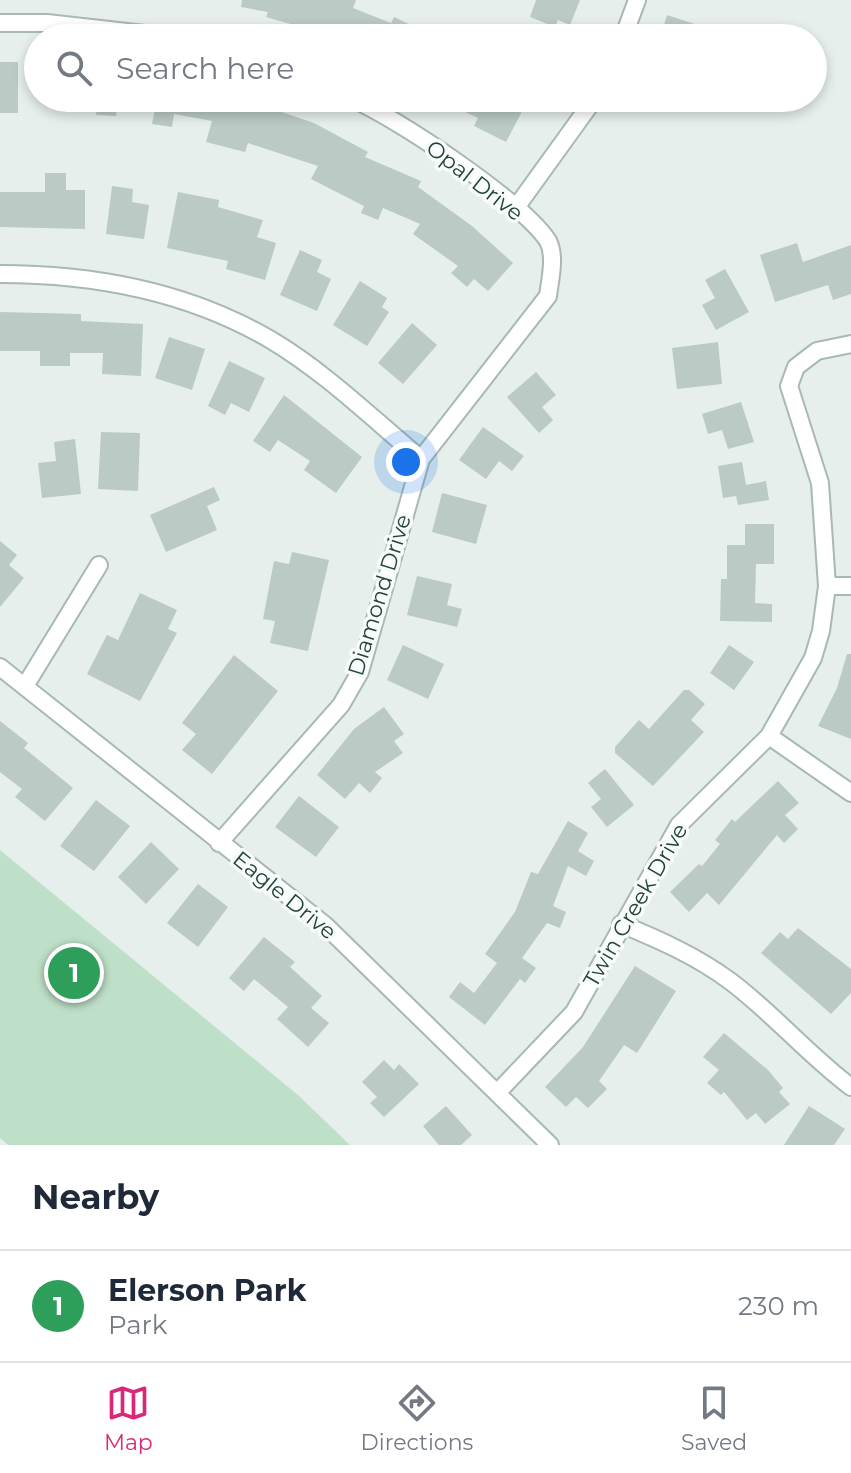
<!DOCTYPE html>
<html lang="en">
<head>
<meta charset="utf-8">
<style>
	:root { --surface:#fff; --page:#f2f2f3; --text:#1f2937; --muted:#747a83; --line:#e0e1e3; --accent:#db2777 }
	body { margin:0; font-family:Montserrat,sans-serif; background:var(--page); color:var(--text) }
	.you { position:absolute; left:406px; top:462px; width:28px; height:28px; margin:-20px; border:6px solid #fff; border-radius:50%; background:#1a73e8; box-shadow:0 0 0 12px #1a73e833 }
	.badge { display:grid; place-items:center; width:52px; height:52px; border-radius:50%; background:var(--accent); color:#fff; font-size:26px; font-weight:700 }
	.pin { position:absolute; translate:-50% -50%; border:4px solid #fff; box-shadow:0 2px 8px #0006 }
	.list { margin:0; padding:0; list-style:none }
	h2 { display:flex; justify-content:space-between; align-items:center; height:104px; margin:0; padding:0 32px; font-size:34px }
	h2 small { font-size:26px; font-weight:400; color:var(--muted) }
	.list li { display:grid; grid-template-columns:52px 1fr auto; gap:24px; align-items:center; box-sizing:border-box; height:112px; padding:0 32px; border-top:2px solid var(--line) }
	.list b { display:block; font-size:30px; white-space:nowrap }
	.list p { margin:0; font-size:26px; white-space:nowrap; color:var(--muted) }
	.list em { font-size:26px; font-style:normal; color:var(--muted) }
	.icon { flex:none; width:44px; height:44px; fill:none; stroke:currentColor; stroke-width:2; stroke-linecap:round; stroke-linejoin:round }
	.map { position:relative; flex:none; width:851px; height:1145px; overflow:hidden }
	.search { position:absolute; background:var(--surface); box-shadow:0 4px 12px #0003; left:24px; right:24px; top:24px; height:88px; display:flex; align-items:center; gap:20px; box-sizing:border-box; padding:0 28px; border-radius:44px; color:var(--muted); font-size:30px }
	.sheet { height:216px; background:var(--surface) }
	nav { display:flex; justify-content:space-around; align-items:center; box-sizing:border-box; height:112px; border-top:2px solid var(--line); background:var(--surface); font-size:22px; color:var(--muted) }
	nav a { display:grid; justify-items:center; gap:4px }
	nav .on { color:var(--accent) }
	.map>svg:first-child { display:block }
</style>
</head>
<body>
<div class="map">
<svg width="851" height="1145" viewBox="0 0 851 1145">
	<rect width="100%" height="100%" fill="#e6efeb"/>
	<path fill="#bfe0c8" d="M0,850l298,245 52,50h-342l-8,-7z"/>
	<path fill="#bbcac4" d="M242,0h114l-3,8 38,15 3,-6 21,10 -2,5 14,6h-106l1,-5 -56,-16 2,-5 -27,-5z
		M536,0h44l-10,25 -12,-5 -3,7 -25,-10z
		M667,15l61,20v3h-68z
		M0,62h18v51h-18z
		M98,98h20l-2,18 -20,-1z
		M157,98h94l8,2 -1,4 56,19 54,29 -3,5 56,24 -3,6 54,39 41,37 -25,28 -14,-12 -7,8 -16,-14 7,-7 -45,-32 7,-10 -37,-16 -5,12 -17,-7 3,-7 -53,-27 7,-13 -70,-23 -3,9 -39,-10 6,-21 -38,-7 -2,13 -20,-3z
		M436,98h93l-23,44 -32,-16 4,-8z
		M45,173h21v17h19v39l-85,-2v-35h45z
		M112,186l21,3 -1,13 17,3 -5,34 -38,-5z
		M178,192l41,8 -1,7 45,13 -6,17 19,6 -11,37 -39,-11 2,-8 -61,-13z
		M797,243l6,19 48,-17v49l-18,6 -5,-15 -53,17 -15,-47z
		M300,250l22,10 -5,12 14,7 -14,32 -37,-16z
		M725,269l24,43 -33,18 -14,-25 13,-7 -10,-18z
		M360,281l27,17 -5,9 7,5 -22,34 -34,-21z
		M0,312l81,2v7l62,3 -2,52 -39,-2 1,-21h-33v13h-30v-15h-40z
		M412,323l25,22 -34,39 -25,-21z
		M169,337l36,12 -13,41 -37,-12z
		M718,342l4,42 -45,5 -5,-41z
		M229,361l36,17 -16,34 -18,-9 -6,12 -17,-9z
		M536,372l20,23 -14,12 11,13 -14,13 -32,-36z
		M284,395l78,62 -26,36 -32,-23 6,-9 -32,-21 -8,12 -17,-11z
		M741,402l13,40 -26,7 -6,-19 -14,4 -6,-20z
		M483,427l41,29 -12,15 -13,-10 -13,18 -27,-19z
		M101,432l39,1 -2,58 -40,-2z
		M75,439l6,55 -39,4 -4,-35 18,-2 -2,-19z
		M742,462l4,23 20,-4 3,19 -31,5 -2,-9 -13,2 -5,-32z
		M214,487l6,13 -13,6 10,24 -51,22 -16,-37z
		M442,493l45,12 -11,39 -44,-12z
		M745,524h29v40h-18l-1,39 17,1v18l-52,-1 1,-42h6v-34h18z
		M0,541l17,14 -8,10 15,13 -24,29z
		M292,552l37,8 -21,91 -38,-8 5,-22 -12,-2 11,-58 15,3z
		M417,576l35,8 -5,21 15,4 -5,18 -50,-12z
		M140,593l37,17 -9,19 9,4 -37,68 -53,-27 20,-39 11,5z
		M403,645l41,19 -16,35 -41,-19z
		M729,645l25,17 -20,28 -24,-17z
		M847,654h4v85l-33,-13 19,-38z
		M234,655l44,36 -66,83 -30,-24 14,-16 -14,-11z
		M684,690h5l16,14 -14,16 13,12 -51,54 -38,-33v-6l24,-27 10,9z
		M384,707l20,27 -10,7 9,12 -28,19 7,6 -12,15 -11,-10 -14,16 -28,-24 37,-46z
		M0,721l28,22 -4,5 49,40 -28,33 -30,-24 7,-8 -22,-17z
		M605,769l29,36 -27,22 -16,-20 10,-8 -13,-16z
		M778,781l21,22 -14,12 13,14 -14,14 -7,-8 -58,70 -12,-12 -18,19 -19,-20 29,-28 3,2 18,-22 -5,-4 17,-21 3,3z
		M299,796l40,31 -23,30 -41,-30z
		M96,800l34,26 -36,45 -34,-25z
		M568,821l20,12 -10,18 16,10 -8,15 -18,-10 -15,40 13,6 -6,16 -13,-5 -25,35 14,10 -11,15 -5,-4 -35,46 -36,-28 11,-15 14,11 23,-30 -12,-9 30,-42 16,-40 7,2z
		M151,842l28,27 -33,35 -28,-27z
		M198,884l30,23 -30,40 -31,-24z
		M798,928l53,41v24l-20,21 -70,-61 19,-21 8,7z
		M264,937l31,25 -5,5 32,29 -11,12 18,15 -21,24 -31,-28 11,-12 -34,-28 -10,12 -15,-13z
		M635,966l41,25 -39,62 -13,-8 -25,36 8,8 -19,19 -12,-11 -10,10 -21,-20 38,-40z
		M724,1033l44,37 15,18 -4,4 11,12 -25,20 -9,-11 -9,7 -23,-28 -3,3 -14,-12 12,-13 -16,-13z
		M384,1060l10,10 5,-6 20,20 -35,33 -14,-14 7,-6 -15,-15z
		M446,1106l26,29 -11,10h-22l-16,-19z
		M809,1106l36,23 -11,16h-50z"/>
	<g fill="none" stroke-linecap="round" stroke-linejoin="round">
		<g stroke="#a8b8b2" stroke-width="20">
			<path id="street" d="M0,23h47l133,15
				M623,38l14,-38
				M515,209l80,-111
				M0,274c95,0 189,18 271,66 54,32 102,79 150,119
				M827,586h24
				M0,667l325,258 225,220
				M25,686l74,-121
				M769,736l82,57
				M219,843l122,-138 19,-33 61,-213 127,-163c2,-16 8,-40 0,-55 -24,-38 -155,-126 -198,-143
				M621,924c39,16 75,32 109,57 43,32 78,74 121,106
				M497,1093l77,-81 105,-187 90,-89 44,-78 8,-27 6,-45 -7,-103 -31,-97 7,-19 21,-16 34,-7"/>
		</g>
		<use href="#street" stroke="#fff" stroke-width="16"/>
	</g>
	<g text-anchor="middle" stroke-width="7" stroke-linejoin="round" paint-order="stroke">
		<g font-size="22" fill="#24423a" stroke="#f7fbf9">
			<text transform="translate(475 180) rotate(38)" y="8">Opal Drive</text>
			<text transform="translate(379 595) rotate(-73)" y="8">Diamond Drive</text>
			<text transform="translate(285 895) rotate(39)" y="8">Eagle Drive</text>
			<text transform="translate(635 905) rotate(-60)" y="8">Twin Creek Drive</text>
		</g>
	</g>
</svg>
<div class="you"></div>
<div class="pin badge" style="left:74px;top:973px;background:#2e9e5b">1</div>
<div class="search"><svg class="icon" aria-label="search" viewBox="0 0 24 24"><circle cx="10" cy="10" r="6"/><path d="M15 15l6 6"/></svg>Search here</div>
</div>
<section class="sheet">
<h2>Nearby<small></small></h2>
<ul class="list">
<li><span class="badge" style="background:#2e9e5b">1</span><div><b>Elerson Park</b><p>Park</p></div><em>230 m</em></li>
</ul>
</section>
<nav>
<a class="on"><svg class="icon" aria-label="map" viewBox="0 0 24 24"><path d="M3 6l6-2 6 2 6-2v14l-6 2-6-2-6 2zM9 4v14M15 6v14"/></svg>Map</a>
<a><svg class="icon" aria-label="directions" viewBox="0 0 24 24"><path d="M12 3l9 9-9 9-9-9zM9 14v-3h6M13 9l2 2-2 2"/></svg>Directions</a>
<a><svg class="icon" aria-label="saved" viewBox="0 0 24 24"><path d="M7 4h10v16l-5-4-5 4z"/></svg>Saved</a>
</nav>
</body>
</html>
